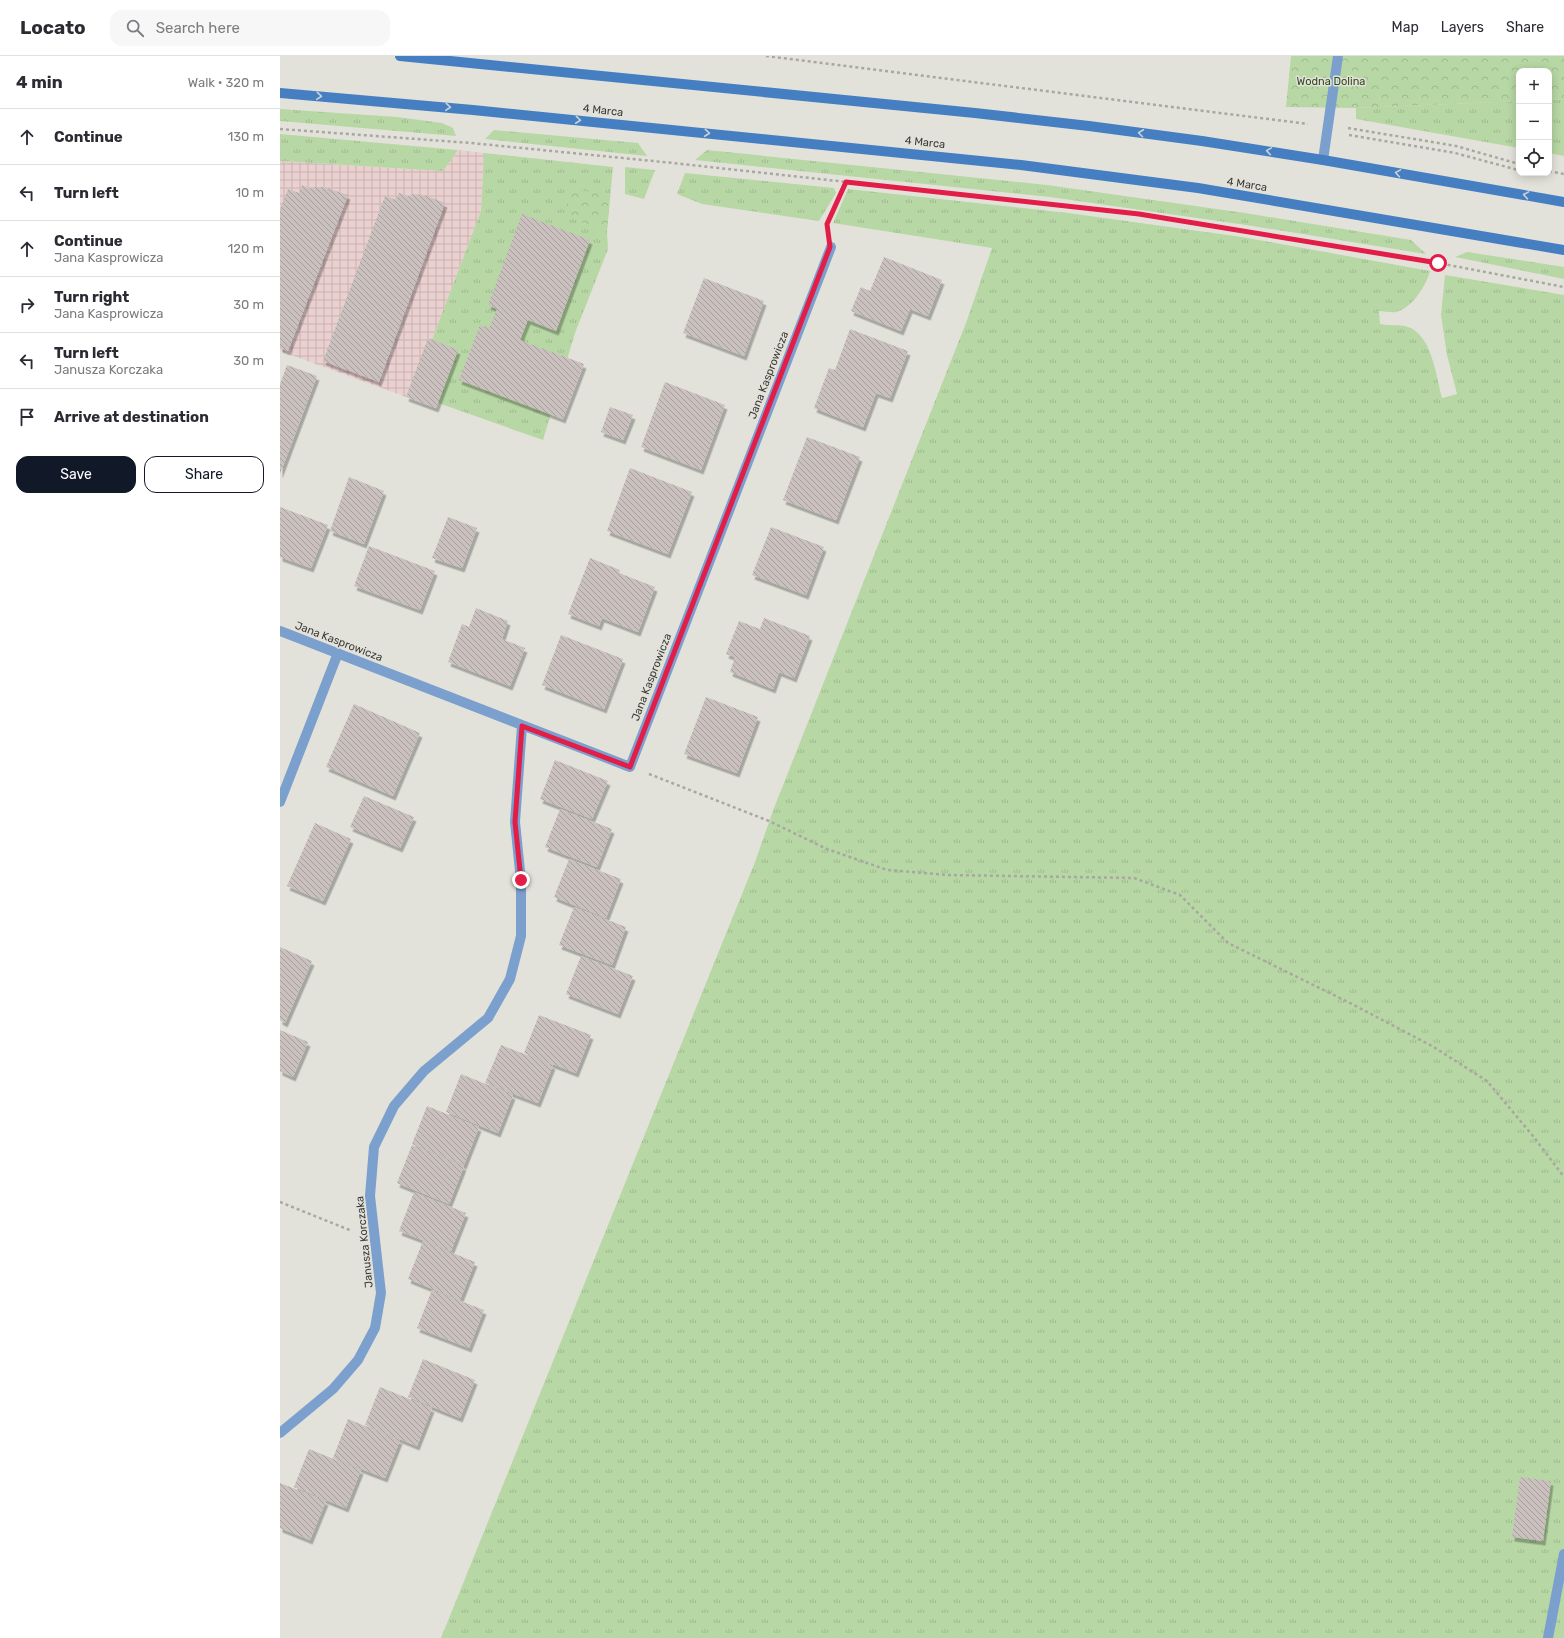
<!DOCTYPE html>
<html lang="en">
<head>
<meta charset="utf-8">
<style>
	:root { --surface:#fff; --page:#f7f7f7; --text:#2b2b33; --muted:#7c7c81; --line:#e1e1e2; --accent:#111827 }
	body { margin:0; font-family:Rubik,sans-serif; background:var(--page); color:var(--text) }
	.controls { position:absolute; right:12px; top:12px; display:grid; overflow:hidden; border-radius:8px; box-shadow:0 2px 10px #0003 }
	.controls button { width:36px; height:36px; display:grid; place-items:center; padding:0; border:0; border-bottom:1px solid var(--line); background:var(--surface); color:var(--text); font:20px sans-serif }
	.stop { position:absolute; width:12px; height:12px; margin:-9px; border:3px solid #e11d48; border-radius:50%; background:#fff }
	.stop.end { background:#e11d48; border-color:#fff; box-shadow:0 1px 4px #0008 }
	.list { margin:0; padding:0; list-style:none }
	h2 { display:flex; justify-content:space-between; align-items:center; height:52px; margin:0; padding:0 16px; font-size:17px }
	h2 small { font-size:13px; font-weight:400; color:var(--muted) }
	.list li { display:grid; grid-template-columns:26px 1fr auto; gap:12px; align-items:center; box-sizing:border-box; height:56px; padding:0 16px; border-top:1px solid var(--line) }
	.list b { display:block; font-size:15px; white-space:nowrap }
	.list p { margin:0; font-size:13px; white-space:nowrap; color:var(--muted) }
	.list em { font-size:13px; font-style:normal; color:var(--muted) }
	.actions { display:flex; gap:8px; padding:12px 16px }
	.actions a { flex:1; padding:9px 0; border:1px solid var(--accent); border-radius:12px; text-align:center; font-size:14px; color:var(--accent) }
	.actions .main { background:var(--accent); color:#fff }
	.icon { flex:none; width:22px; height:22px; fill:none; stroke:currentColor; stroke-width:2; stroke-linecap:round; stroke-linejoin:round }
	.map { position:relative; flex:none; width:1284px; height:1582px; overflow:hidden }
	header { display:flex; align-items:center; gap:24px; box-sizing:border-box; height:56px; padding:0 20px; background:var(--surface); border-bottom:1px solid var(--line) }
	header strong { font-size:19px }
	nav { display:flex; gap:22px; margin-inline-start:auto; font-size:14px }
	.search { width:280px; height:36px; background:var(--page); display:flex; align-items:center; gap:10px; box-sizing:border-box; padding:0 14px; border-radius:12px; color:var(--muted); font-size:15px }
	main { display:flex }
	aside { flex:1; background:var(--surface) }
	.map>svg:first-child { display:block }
</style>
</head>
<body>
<header>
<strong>Locato</strong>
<div class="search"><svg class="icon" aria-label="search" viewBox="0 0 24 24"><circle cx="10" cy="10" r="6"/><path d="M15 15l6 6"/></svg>Search here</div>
<nav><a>Map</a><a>Layers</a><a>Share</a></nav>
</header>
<main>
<aside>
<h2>4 min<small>Walk · 320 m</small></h2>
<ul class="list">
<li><svg class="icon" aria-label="ahead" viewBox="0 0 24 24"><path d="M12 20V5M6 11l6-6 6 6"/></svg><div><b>Continue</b></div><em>130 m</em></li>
<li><svg class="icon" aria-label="left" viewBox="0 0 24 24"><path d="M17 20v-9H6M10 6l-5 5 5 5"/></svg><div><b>Turn left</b></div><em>10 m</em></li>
<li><svg class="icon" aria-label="ahead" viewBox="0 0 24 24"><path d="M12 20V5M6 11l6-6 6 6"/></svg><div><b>Continue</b><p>Jana Kasprowicza</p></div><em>120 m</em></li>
<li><svg class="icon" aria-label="right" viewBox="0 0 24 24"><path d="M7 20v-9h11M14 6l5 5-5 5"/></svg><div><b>Turn right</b><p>Jana Kasprowicza</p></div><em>30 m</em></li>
<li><svg class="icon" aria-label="left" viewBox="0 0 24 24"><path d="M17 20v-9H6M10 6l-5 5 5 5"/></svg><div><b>Turn left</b><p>Janusza Korczaka</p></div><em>30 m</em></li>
<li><svg class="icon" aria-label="arrive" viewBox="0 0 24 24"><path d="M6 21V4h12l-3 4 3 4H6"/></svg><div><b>Arrive at destination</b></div></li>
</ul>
<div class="actions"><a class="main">Save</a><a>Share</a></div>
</aside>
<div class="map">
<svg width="1284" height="1582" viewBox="0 0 1284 1582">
	<defs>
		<pattern id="industrial-grid" width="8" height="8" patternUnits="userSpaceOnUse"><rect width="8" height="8" fill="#ebd0d0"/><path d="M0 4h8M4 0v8" fill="none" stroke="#cab3b3"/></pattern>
		<pattern id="grass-tufts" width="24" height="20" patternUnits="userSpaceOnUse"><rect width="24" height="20" fill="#b7d7a4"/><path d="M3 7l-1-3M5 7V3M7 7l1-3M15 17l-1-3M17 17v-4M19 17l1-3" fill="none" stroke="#9eb98e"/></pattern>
		<pattern id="park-crowns" width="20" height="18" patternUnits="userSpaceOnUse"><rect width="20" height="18" fill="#b7d7a4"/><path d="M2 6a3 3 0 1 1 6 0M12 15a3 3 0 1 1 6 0" fill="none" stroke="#9eb98e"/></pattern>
		<pattern id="building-back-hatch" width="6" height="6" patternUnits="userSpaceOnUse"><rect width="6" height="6" fill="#cac1bf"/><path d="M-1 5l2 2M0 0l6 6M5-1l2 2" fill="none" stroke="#a59e9c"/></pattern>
		<filter id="shadow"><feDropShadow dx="2.5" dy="4.5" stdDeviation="0" flood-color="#0004"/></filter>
	</defs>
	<rect width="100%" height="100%" fill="#e3e2da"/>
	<path fill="url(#industrial-grid)" d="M178,94l26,3 -3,58 -51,134 -24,52 -126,-46v-190l163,10z"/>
	<path fill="url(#grass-tufts)" d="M1284,43v57l-15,-3v-53z
		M1239,45v47l-163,-29v-11z
		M0,53l117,8 45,6 11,5 3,8 -176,-15z
		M214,74l144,13 9,13 -162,-17z
		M0,78l178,16 -15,21 -163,-10z
		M427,94l340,35 198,28 166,27 15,14 -180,-29 -196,-28 -355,-37z
		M204,97l129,14 -6,64 1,18 -33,84 -32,107 -119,-42 6,-53 51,-134z
		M345,111l30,3 -11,29 -19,-5z
		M405,117l149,15 2,5 -17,28 -117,-17 -25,-10z
		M568,133l220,24 174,24 188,34c-4,15 -18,37 -34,41 -5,1 -12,-1 -17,-1l1,13c9,2 19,0 28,3 24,8 28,49 34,71l15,-4 -10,-39 -6,-40 4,-40 119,20v1343h-1123l314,-776 19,-54 192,-485 26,-75 -159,-25z
		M1187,196l97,15v12l-109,-22z"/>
	<path fill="url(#park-crowns)" d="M1011,0h273v43l-15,1v-29h-30v30l-163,7 -70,-1z
		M287,133l43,5 -3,37 -40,-14z"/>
	<path fill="url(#building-back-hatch)" filter="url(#shadow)" d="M22,129l10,4 1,-2h11l24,8 -60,156 -8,-3v-139l8,-20 11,4z
		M119,137l12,4 1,-3 12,1 21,8 -66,179 -56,-21 62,-165 11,4z
		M242,158l68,26 -34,91 -28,-11 -8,20 64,24 -21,55 -104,-39 21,-55 9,3 8,-19 -9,-4z
		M604,201l58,23 -14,36 -18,-7 -9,22 -50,-20 10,-24 9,4z
		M424,222l60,23 -20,55 -61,-23z
		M570,273l58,22 -18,47 -14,-5 -13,34 -49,-19 15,-40 6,2z
		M148,282l30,12 -22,58 -30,-11z
		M7,309l30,11 -37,98v-90z
		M385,326l60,23 -24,65 -60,-23z
		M330,351l23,8 -10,25 -22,-8z
		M527,381l53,20 -24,63 -53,-20z
		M350,412l62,24 -24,62 -61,-23z
		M69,421l35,14 -20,53 -34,-13z
		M0,451l48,18 -17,43 -31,-11z
		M168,461l29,11 -15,40 -30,-10z
		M491,471l53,20 -18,48 -54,-20z
		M89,490l66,25 -15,39 -66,-24z
		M310,502l30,12 -1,3 36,14 -17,45 -36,-14 -3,8 -31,-12z
		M196,552l32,13 -6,18 23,9 -15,38 -62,-24 14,-38 7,3z
		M484,562l46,18 -16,42 -15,-6 -6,17 -43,-17 5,-15 -9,-3 13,-33 21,8z
		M281,579l62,24 -19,50 -62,-24z
		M426,641l52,20 -21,56 -53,-19z
		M74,648l66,29 -27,63 -67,-29z
		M275,704l53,21 -16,38 -52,-20z
		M84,740l50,21 -14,31 -50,-21z
		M280,753l52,20 -15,38 -52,-20z
		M35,767l36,16 -28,62 -36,-15z
		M289,803l52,20 -15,39 -52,-21z
		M294,851l52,20 -14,38 -53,-20z
		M0,891l32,14 -27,62 -5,-3z
		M301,900l52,20 -15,38 -52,-20z
		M259,959l52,20 -15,38 -52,-20z
		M0,974l28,12 -15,35 -13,-6z
		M221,989l52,20 -15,38 -53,-20z
		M181,1018l52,21 -15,38 -52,-21z
		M147,1050l52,21 -15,38 -52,-21z
		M132,1089l52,21 -15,38 -52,-21z
		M134,1136l52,21 -15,38 -52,-20z
		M143,1185l52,21 -15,38 -52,-21z
		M152,1234l52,20 -15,38 -52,-20z
		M143,1303l52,21 -15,38 -52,-21z
		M100,1331l52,21 -15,38 -52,-21z
		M68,1363l52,21 -15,38 -52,-20z
		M29,1393l52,21 -15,38 -52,-21z
		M1240,1421l31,4 -8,60 -31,-4z
		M0,1427l46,18 -16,39 -30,-12z"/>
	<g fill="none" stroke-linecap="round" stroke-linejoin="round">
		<path stroke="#a8a7a1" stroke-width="2.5" stroke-dasharray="3 3" stroke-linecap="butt" d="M486,0l542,68
			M1068,72l108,18 63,18
			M0,73l191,14 202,20 466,51 299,49 126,24
			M1069,79l106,18 63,17
			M1269,115l15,3
			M548,172l-1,-3 19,-43
			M369,718l120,47 58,28 60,21 62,5 185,3 46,17 48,48 122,60 82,43 55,35 46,55 31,41
			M0,1146l72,29"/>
		<path stroke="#7ba0ce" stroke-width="10" d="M1043,104l15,-104
			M1268,1582l16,-84"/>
		<path stroke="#7ba0ce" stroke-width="10" d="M0,575l350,136 201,-520
			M0,746l58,-149
			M0,1377l53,-44 25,-29 17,-32 6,-35 -11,-97 4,-49 20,-41 30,-35 64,-53 22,-39 11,-43v-55l-6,-59 7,-96"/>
		<path stroke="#457fc1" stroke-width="10" d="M120,0l575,57 114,13 113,15 121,19 241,42
			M0,37l193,17 548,55 177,23 366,62"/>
	</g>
	<defs><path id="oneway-chevron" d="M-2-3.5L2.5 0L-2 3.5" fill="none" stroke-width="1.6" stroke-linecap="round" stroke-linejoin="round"/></defs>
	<g stroke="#cbd3d6">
		<use href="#oneway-chevron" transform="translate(39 40) rotate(5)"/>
		<use href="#oneway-chevron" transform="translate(168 51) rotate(5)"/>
		<use href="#oneway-chevron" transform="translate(298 64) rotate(6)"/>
		<use href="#oneway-chevron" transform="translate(427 77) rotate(6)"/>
		<use href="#oneway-chevron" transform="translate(861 77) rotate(-173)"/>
		<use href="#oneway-chevron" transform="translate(989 95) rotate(-171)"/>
		<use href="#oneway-chevron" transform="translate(1118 117) rotate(-170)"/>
		<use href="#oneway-chevron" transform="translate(1246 139) rotate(-170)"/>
	</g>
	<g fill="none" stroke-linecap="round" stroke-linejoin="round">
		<path stroke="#e11d48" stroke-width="5" d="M241,824l-6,-58 7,-96 108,41 200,-520 -3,-23 19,-42 293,32 299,49"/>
	</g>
	<g text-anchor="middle" stroke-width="3" stroke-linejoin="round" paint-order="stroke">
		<g font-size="11" fill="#2f4d18" stroke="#e3e2da">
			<text x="1051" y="29">Wodna Dolina</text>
		</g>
		<g font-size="11" fill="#3a3936" stroke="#e3e2da">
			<text transform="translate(323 54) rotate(6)" y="4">4 Marca</text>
			<text transform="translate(645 86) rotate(6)" y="4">4 Marca</text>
			<text transform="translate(967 128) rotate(9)" y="4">4 Marca</text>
			<text transform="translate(488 319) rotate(-69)" y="4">Jana Kasprowicza</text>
			<text transform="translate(59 585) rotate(21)" y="4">Jana Kasprowicza</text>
			<text transform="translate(371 621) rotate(-69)" y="4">Jana Kasprowicza</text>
			<text transform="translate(84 1186) rotate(-96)" y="4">Janusza Korczaka</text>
		</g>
	</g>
</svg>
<div class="controls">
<button>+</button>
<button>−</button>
<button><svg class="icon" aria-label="locate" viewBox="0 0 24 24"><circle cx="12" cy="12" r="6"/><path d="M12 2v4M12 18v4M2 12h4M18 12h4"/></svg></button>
</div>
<div class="stop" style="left:1158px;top:207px"></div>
<div class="stop end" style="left:241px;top:824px"></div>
</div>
</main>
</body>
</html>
